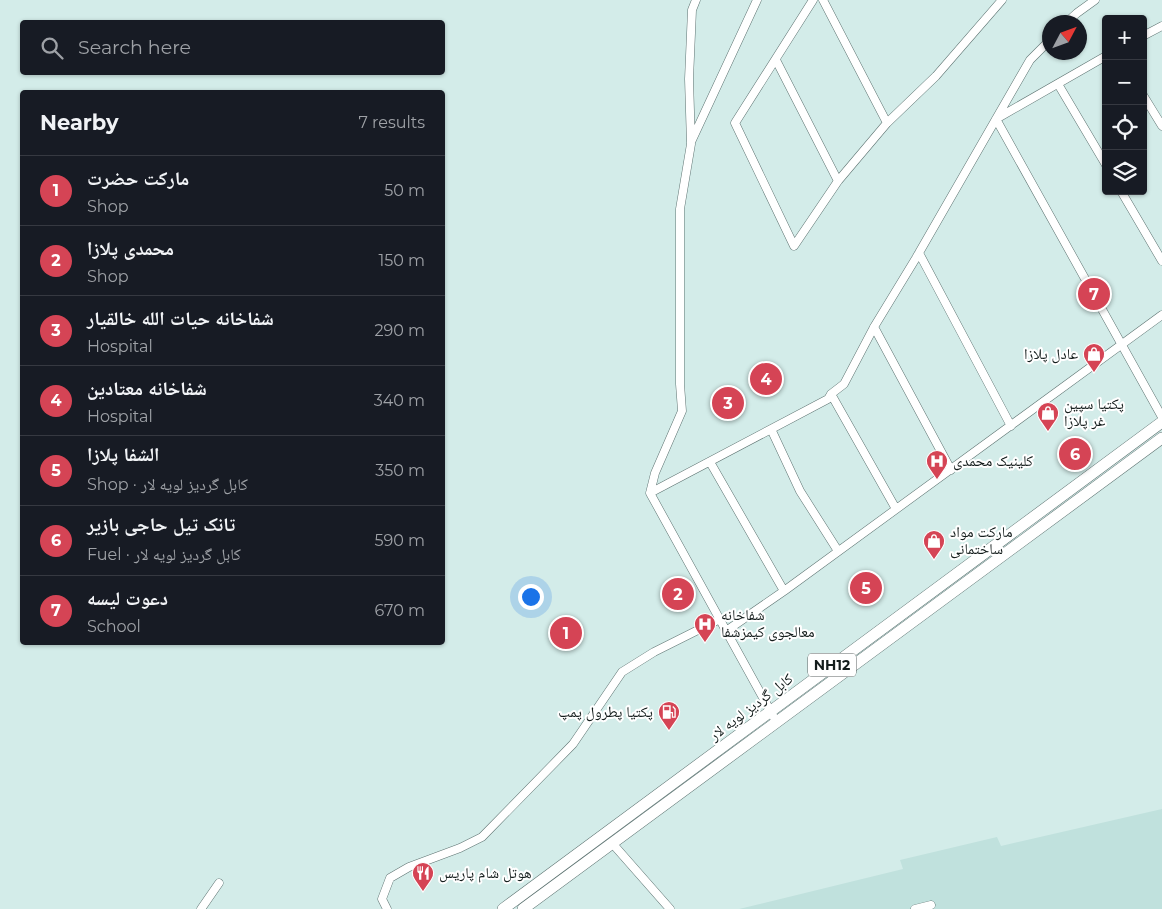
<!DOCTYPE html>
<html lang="en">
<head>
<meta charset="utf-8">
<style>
	:root { --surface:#171b24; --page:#242831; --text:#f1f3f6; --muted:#9ea1a6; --line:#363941; --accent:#d54455 }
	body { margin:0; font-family:Montserrat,"Noto Naskh Arabic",sans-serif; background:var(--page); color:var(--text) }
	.controls { position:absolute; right:15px; top:15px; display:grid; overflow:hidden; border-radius:5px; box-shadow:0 1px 4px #0004 }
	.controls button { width:45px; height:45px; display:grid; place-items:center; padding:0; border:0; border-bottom:1px solid var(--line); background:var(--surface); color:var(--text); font:25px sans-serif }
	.compass { position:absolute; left:1042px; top:15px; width:45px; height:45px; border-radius:50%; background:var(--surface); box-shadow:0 1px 4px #0004; rotate:49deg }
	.you { position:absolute; left:530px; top:596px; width:18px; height:18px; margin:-12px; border:4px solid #fff; border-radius:50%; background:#1a73e8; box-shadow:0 0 0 8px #1a73e833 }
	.badge { display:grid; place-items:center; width:32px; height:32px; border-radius:50%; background:var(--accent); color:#fff; font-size:16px; font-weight:700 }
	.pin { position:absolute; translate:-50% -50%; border:2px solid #fff; box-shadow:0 1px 5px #0006 }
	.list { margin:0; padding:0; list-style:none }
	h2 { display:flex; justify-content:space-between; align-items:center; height:65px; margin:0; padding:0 20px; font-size:21px }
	h2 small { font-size:16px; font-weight:400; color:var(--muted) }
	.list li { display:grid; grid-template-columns:32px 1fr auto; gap:15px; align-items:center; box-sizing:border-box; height:70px; padding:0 20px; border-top:1px solid var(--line) }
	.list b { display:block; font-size:19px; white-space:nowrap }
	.list p { margin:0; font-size:16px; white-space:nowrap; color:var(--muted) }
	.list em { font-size:16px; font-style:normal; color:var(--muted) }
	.icon { flex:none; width:28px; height:28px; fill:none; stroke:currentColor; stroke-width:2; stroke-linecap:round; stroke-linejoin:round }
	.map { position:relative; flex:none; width:1162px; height:909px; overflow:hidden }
	.search { position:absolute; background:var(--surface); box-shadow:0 1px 4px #0004; left:20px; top:20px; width:425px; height:55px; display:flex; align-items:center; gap:12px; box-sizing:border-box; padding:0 18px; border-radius:5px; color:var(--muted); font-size:19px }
	.panel { position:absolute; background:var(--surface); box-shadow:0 1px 4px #0004; left:20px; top:90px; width:425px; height:555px; border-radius:5px }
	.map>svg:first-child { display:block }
</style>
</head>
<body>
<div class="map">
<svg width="1162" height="909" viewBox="0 0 1162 909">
	<rect width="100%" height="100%" fill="#d3ece9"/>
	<path fill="#c0e1dd" d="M1162,809v100h-423l164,-40 -3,-9 97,-23 4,9z"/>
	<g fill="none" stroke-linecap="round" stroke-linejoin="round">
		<g stroke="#5d7371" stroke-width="9">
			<path id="minor" d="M696,0l-4,10 -3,69 2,65 -11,65v175l2,27 -27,62 -5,20 127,230
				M813,0l-78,123 59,123 44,-65 49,-58 49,-47 66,-76
				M823,0l64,123
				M1067,22l10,-9 18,-13
				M1143,36l19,-10
				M1106,56l-110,63 166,298
				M776,60l62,121
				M1058,84l48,81
				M1143,95l19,31
				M691,142l66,-142
				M1121,191l41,70
				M919,253l92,173
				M874,327l77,143
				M831,394l65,115
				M771,429l29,62 38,60
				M710,462l74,129
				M650,493l178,-94 3,-5 13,-10 30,-57 42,-69 114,-198 20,-20
				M726,631l58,-40 378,-276
				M612,843l58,66
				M201,909l18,-26
				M387,909l-5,-10 8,-21 19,-11 51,-19 22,-11 91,-93 49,-72 32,-20 66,-33
				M915,909l16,-4"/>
		</g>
		<g stroke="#5d7371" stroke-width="12">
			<path id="highway" d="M503,909l659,-487
				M523,909l639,-471"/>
		</g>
		<use href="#minor" stroke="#fff" stroke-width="8"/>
		<use href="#highway" stroke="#fff" stroke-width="11"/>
	</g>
	<defs>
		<g id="shop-pin" transform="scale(1.125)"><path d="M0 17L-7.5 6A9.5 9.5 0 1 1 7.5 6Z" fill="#d54455" stroke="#fff"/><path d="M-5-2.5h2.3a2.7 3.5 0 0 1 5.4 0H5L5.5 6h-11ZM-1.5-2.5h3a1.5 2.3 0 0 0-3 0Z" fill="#fff"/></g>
		<g id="hospital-pin" transform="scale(1.125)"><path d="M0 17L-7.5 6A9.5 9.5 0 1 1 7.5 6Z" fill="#d54455" stroke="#fff"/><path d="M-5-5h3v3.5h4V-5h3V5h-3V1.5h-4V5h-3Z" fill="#fff"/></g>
		<g id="fuel-pin" transform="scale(1.125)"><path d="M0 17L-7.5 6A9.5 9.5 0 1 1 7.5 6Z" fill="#d54455" stroke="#fff"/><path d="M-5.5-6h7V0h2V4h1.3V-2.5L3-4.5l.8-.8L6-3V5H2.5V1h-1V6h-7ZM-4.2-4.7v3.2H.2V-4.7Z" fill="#fff"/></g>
		<g id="restaurant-pin" transform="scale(1.125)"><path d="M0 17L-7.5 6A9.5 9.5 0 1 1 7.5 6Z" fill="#d54455" stroke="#fff"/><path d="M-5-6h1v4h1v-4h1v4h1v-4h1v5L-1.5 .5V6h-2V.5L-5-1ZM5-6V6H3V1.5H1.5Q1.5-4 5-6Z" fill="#fff"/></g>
	</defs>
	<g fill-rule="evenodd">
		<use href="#shop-pin" x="1094" y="354"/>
		<use href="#shop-pin" x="1048" y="413"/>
		<use href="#hospital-pin" x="937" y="461"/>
		<use href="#shop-pin" x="934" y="541"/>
		<use href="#hospital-pin" x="705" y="624"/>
		<use href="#fuel-pin" x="669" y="712"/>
		<use href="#restaurant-pin" x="423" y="873"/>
	</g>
	<g text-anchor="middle" stroke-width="4" stroke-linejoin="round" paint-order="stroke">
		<rect fill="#fff" stroke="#5a6160" stroke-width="1" x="808" y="653.5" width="48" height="23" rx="4"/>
		<g font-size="14" font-weight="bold" fill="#141d1c">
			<text x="832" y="670">NH12</text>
		</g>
		<g font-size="15" fill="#141d1c" stroke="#fff" text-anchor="start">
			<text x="1078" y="359" text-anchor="end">عادل پلازا</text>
			<text x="1064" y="409">پکتیا سپین<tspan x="1064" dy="17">غر پلازا</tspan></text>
			<text x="953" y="466">کلینیک محمدی</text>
			<text x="950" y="537">مارکت مواد<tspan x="950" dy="17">ساختمانی</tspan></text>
			<text x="721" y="620">شفاخانه<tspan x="721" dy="17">معالجوی کیمزشفا</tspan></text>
			<text x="653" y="717" text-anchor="end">پکتیا پطرول پمپ</text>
			<text x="439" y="878">هوتل شام پاریس</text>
		</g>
		<g font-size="15" fill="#141d1c" stroke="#fff">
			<text transform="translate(751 707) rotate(-37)" y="5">کابل گردیز لویه لار</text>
		</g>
	</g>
</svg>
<div class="controls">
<button>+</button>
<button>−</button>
<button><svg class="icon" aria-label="locate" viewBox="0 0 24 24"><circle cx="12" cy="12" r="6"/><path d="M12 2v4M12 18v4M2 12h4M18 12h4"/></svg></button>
<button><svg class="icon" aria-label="layers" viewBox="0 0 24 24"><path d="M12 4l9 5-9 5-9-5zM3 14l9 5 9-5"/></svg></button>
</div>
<svg class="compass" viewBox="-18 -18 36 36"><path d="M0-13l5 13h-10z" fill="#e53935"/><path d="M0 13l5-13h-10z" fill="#9ea1a6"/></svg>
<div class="you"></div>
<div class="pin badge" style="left:566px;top:633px">1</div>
<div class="pin badge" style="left:678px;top:594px">2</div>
<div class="pin badge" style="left:728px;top:403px">3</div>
<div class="pin badge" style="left:766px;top:379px">4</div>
<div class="pin badge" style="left:866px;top:588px">5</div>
<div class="pin badge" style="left:1075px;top:454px">6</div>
<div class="pin badge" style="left:1094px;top:294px">7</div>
<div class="search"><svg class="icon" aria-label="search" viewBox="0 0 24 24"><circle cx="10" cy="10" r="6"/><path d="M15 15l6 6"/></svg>Search here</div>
<section class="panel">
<h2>Nearby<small>7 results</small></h2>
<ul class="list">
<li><span class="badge">1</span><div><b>مارکت حضرت</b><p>Shop</p></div><em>50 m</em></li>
<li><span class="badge">2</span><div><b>محمدی پلازا</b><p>Shop</p></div><em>150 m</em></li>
<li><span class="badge">3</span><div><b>شفاخانه حیات الله خالقیار</b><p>Hospital</p></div><em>290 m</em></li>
<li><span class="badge">4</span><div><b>شفاخانه معتادین</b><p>Hospital</p></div><em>340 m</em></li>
<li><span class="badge">5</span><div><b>الشفا پلازا</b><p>Shop · کابل گردیز لویه لار</p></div><em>350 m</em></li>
<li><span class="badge">6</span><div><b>تانک تیل حاجی بازیر</b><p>Fuel · کابل گردیز لویه لار</p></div><em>590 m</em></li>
<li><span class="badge">7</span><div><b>دعوت لیسه</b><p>School</p></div><em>670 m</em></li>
</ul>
</section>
</div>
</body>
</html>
